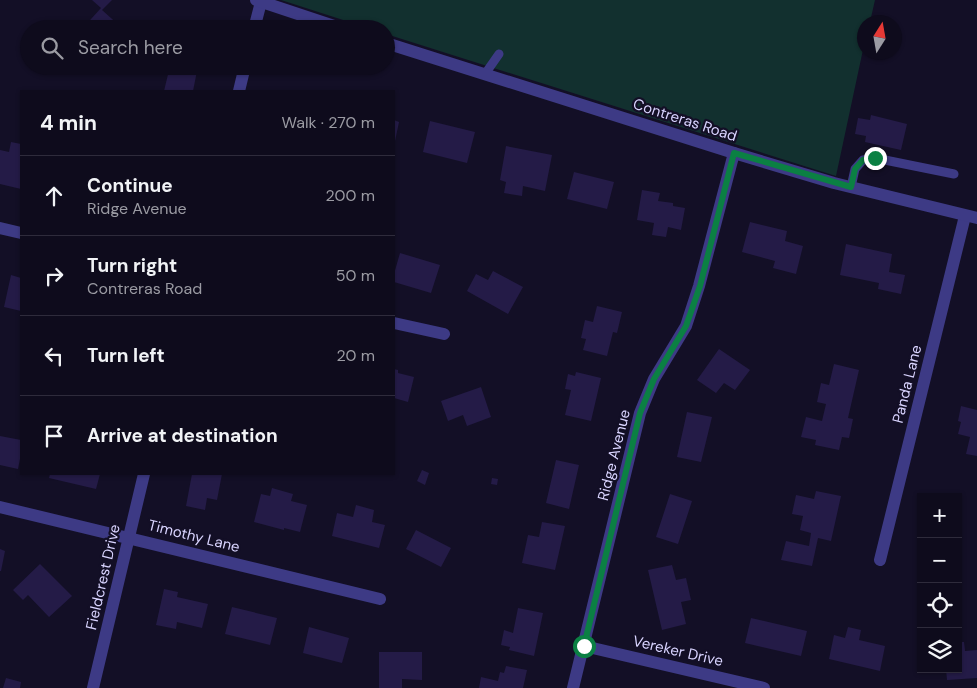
<!DOCTYPE html>
<html lang="en">
<head>
<meta charset="utf-8">
<style>
	:root { --surface:#0e0b1c; --page:#1c1929; --text:#f1f3f6; --muted:#9b9ba3; --line:#2e2b3b }
	body { margin:0; font-family:"DM Sans",sans-serif; background:var(--page); color:var(--text) }
	.controls { position:absolute; right:15px; bottom:15px; display:grid; overflow:hidden; border-radius:0px; box-shadow:0 1px 4px #0004 }
	.controls button { width:45px; height:45px; display:grid; place-items:center; padding:0; border:0; border-bottom:1px solid var(--line); background:var(--surface); color:var(--text); font:25px sans-serif }
	.compass { position:absolute; left:857px; top:15px; width:45px; height:45px; border-radius:50%; background:var(--surface); box-shadow:0 1px 4px #0004; rotate:11deg }
	.stop { position:absolute; width:15px; height:15px; margin:-11px; border:4px solid #0b8043; border-radius:50%; background:#fff }
	.stop.end { background:#0b8043; border-color:#fff; box-shadow:0 1px 5px #0008 }
	.list { margin:0; padding:0; list-style:none }
	h2 { display:flex; justify-content:space-between; align-items:center; height:65px; margin:0; padding:0 20px; font-size:21px }
	h2 small { font-size:16px; font-weight:400; color:var(--muted) }
	.list li { display:grid; grid-template-columns:32px 1fr auto; gap:15px; align-items:center; box-sizing:border-box; height:80px; padding:0 20px; border-top:1px solid var(--line) }
	.list b { display:block; font-size:19px; white-space:nowrap }
	.list p { margin:0; font-size:16px; white-space:nowrap; color:var(--muted) }
	.list em { font-size:16px; font-style:normal; color:var(--muted) }
	.icon { flex:none; width:28px; height:28px; fill:none; stroke:currentColor; stroke-width:2; stroke-linecap:round; stroke-linejoin:round }
	.map { position:relative; flex:none; width:977px; height:688px; overflow:hidden }
	.search { position:absolute; background:var(--surface); box-shadow:0 1px 4px #0004; left:20px; top:20px; width:375px; height:55px; display:flex; align-items:center; gap:12px; box-sizing:border-box; padding:0 18px; border-radius:28px; color:var(--muted); font-size:19px }
	.panel { position:absolute; background:var(--surface); box-shadow:0 1px 4px #0004; left:20px; top:90px; width:375px; height:385px; border-radius:0px }
	.map>svg:first-child { display:block }
</style>
</head>
<body>
<div class="map">
<svg width="977" height="688" viewBox="0 0 977 688">
	<rect width="100%" height="100%" fill="#130f26"/>
	<path fill="#12302f" d="M281,0h594l-5,22h-6v23l-28,131 -450,-142v-5h-15z"/>
	<path fill="#241b47" d="M92,0h20l-10,10 19,17 -2,2h-37l19,-21z
		M170,66h28l-5,25h-29z
		M871,115l36,9 -6,26 -36,-8 1,-6 -11,-2 3,-16 12,2z
		M394,120l5,2 -4,19h-1z
		M430,121l45,11 -8,31 -44,-11z
		M11,142l10,2v45l-21,-5v-34l9,2z
		M506,146l46,9 -7,36 -22,-5 -1,10 -18,-3 2,-11 -6,-2z
		M574,172l40,10 -7,27 -40,-10z
		M642,190l18,3 -2,8 15,2v3l12,2 -4,22 -13,-3 -2,10 -14,-2 2,-12 -17,-3z
		M750,222l37,9 -2,10 18,5 -7,28 -23,-6 2,-7 -33,-9z
		M846,244l46,10 -3,18 16,3 -4,19 -23,-5 1,-6 -39,-8z
		M400,253l40,12 -9,28 -37,-11v-8z
		M493,271l30,16 -15,27 -41,-23 9,-17 12,6z
		M11,275l10,3v33l-17,-4z
		M597,306l25,6 -5,21 -4,-1 -6,24 -24,-6 3,-11 -5,-1 4,-18 8,2z
		M719,349l31,21 -15,20 -11,-7 -8,10 -19,-13z
		M834,364l25,6 -11,48 5,1 -4,19 -7,-1 -3,13 -24,-5 1,-5 -15,-3 5,-20 16,4 4,-17 -9,-2 4,-19 8,2z
		M394,369l4,1v3l16,4 -6,25 -14,-4z
		M576,372l25,6 -10,43 -26,-6 6,-25 -6,-1 3,-15 7,2z
		M481,387l10,30 -24,9 -4,-11 -15,6 -7,-20z
		M961,406l16,4v46l-11,-2 4,-17 -12,-3 3,-12 -3,-1z
		M687,412l25,5 -11,45 -24,-5z
		M0,436l21,4v14l-3,15 -18,-4z
		M556,460l23,5 -10,44 -23,-6z
		M422,470l7,3 -4,12 -8,-4z
		M50,474h50l-4,15 -47,-11z
		M192,474h30l-5,26 -10,-2 -2,12 -19,-4z
		M492,478l6,1 -1,6 -6,-1z
		M272,488l21,6 -2,7 16,4 -7,27 -16,-4v2l-30,-8 7,-28 9,2z
		M816,491l25,5 -10,45 -13,-3 -6,28 -31,-6 5,-19 23,5 2,-13 -11,-3 3,-14 -11,-2 4,-19 18,4z
		M670,494l22,7 -14,43 -22,-7z
		M356,505l18,5 -2,12 13,3 -6,23 -47,-12 5,-23 16,4z
		M542,522l23,4 -10,44 -33,-7 6,-28 11,2z
		M416,530l35,18 -10,19 -35,-18z
		M0,549l5,2 -4,20h-1z
		M40,564l32,32 -23,21 -21,-22 -5,5 -10,-10z
		M672,565l4,15 10,-2 5,22 -10,2 5,22 -24,6 -14,-60z
		M164,589l14,3 -1,5 31,7 -6,24 -25,-6 -1,7 -20,-4z
		M232,607l45,11 -7,27 -45,-11z
		M518,608l25,5 -9,43 -25,-6 1,-3 -9,-2 3,-15 9,3z
		M751,618l56,13 -6,25 -56,-13z
		M309,627l40,11 -7,25 -39,-10z
		M848,627l13,3 -2,10 26,6 -5,25 -51,-12 5,-24 11,3z
		M958,642h6l1,9 12,-1v28l-30,2 -1,-11h12z
		M379,652h43v28l-20,-1v9h-23z
		M506,666l21,4 -4,18h-44l2,-11 17,4 2,-9 4,1z
		M6,678l15,4 -1,6h-17z"/>
	<g fill="none" stroke-linecap="round" stroke-linejoin="round">
		<path stroke="#3d3a85" stroke-width="9" d="M485,74l14,-20
			M851,187l4,-18 8,-9 12,-2 79,16"/>
		<path stroke="#3d3a85" stroke-width="12" d="M254,29l7,-27
			M239,91l6,-25
			M0,228l21,5
			M394,323l50,11
			M0,507l380,92
			M880,560l85,-344
			M584,646l180,42
			M93,688l51,-214
			M573,688l67,-275 14,-34 32,-53 13,-40 35,-133"/>
		<path stroke="#3d3a85" stroke-width="12" d="M256,0l87,29
			M386,43l348,110 100,30 143,35"/>
	</g>
	<g fill="none" stroke-linecap="round" stroke-linejoin="round">
		<path stroke="#0b8043" stroke-width="6" d="M584,646l56,-233 14,-34 32,-53 14,-40 34,-133 117,34 4,-18 8,-9 12,-2"/>
	</g>
	<g text-anchor="middle" stroke-width="4.5" stroke-linejoin="round" paint-order="stroke">
		<g font-size="15" fill="#d9d4ff" stroke="#130f26">
			<text transform="translate(685 120) rotate(18)" y="5">Contreras Road</text>
			<text transform="translate(907 384) rotate(-76)" y="5">Panda Lane</text>
			<text transform="translate(614 455) rotate(-76)" y="5">Ridge Avenue</text>
			<text transform="translate(194 536) rotate(14)" y="5">Timothy Lane</text>
			<text transform="translate(103 577) rotate(-77)" y="5">Fieldcrest Drive</text>
			<text transform="translate(678 651) rotate(13)" y="5">Vereker Drive</text>
		</g>
	</g>
</svg>
<div class="controls">
<button>+</button>
<button>−</button>
<button><svg class="icon" aria-label="locate" viewBox="0 0 24 24"><circle cx="12" cy="12" r="6"/><path d="M12 2v4M12 18v4M2 12h4M18 12h4"/></svg></button>
<button><svg class="icon" aria-label="layers" viewBox="0 0 24 24"><path d="M12 4l9 5-9 5-9-5zM3 14l9 5 9-5"/></svg></button>
</div>
<svg class="compass" viewBox="-18 -18 36 36"><path d="M0-13l5 13h-10z" fill="#e53935"/><path d="M0 13l5-13h-10z" fill="#9b9ba3"/></svg>
<div class="stop" style="left:584px;top:646px"></div>
<div class="stop end" style="left:875px;top:158px"></div>
<div class="search"><svg class="icon" aria-label="search" viewBox="0 0 24 24"><circle cx="10" cy="10" r="6"/><path d="M15 15l6 6"/></svg>Search here</div>
<section class="panel">
<h2>4 min<small>Walk · 270 m</small></h2>
<ul class="list">
<li><svg class="icon" aria-label="ahead" viewBox="0 0 24 24"><path d="M12 20V5M6 11l6-6 6 6"/></svg><div><b>Continue</b><p>Ridge Avenue</p></div><em>200 m</em></li>
<li><svg class="icon" aria-label="right" viewBox="0 0 24 24"><path d="M7 20v-9h11M14 6l5 5-5 5"/></svg><div><b>Turn right</b><p>Contreras Road</p></div><em>50 m</em></li>
<li><svg class="icon" aria-label="left" viewBox="0 0 24 24"><path d="M17 20v-9H6M10 6l-5 5 5 5"/></svg><div><b>Turn left</b></div><em>20 m</em></li>
<li><svg class="icon" aria-label="arrive" viewBox="0 0 24 24"><path d="M6 21V4h12l-3 4 3 4H6"/></svg><div><b>Arrive at destination</b></div></li>
</ul>
</section>
</div>
</body>
</html>
